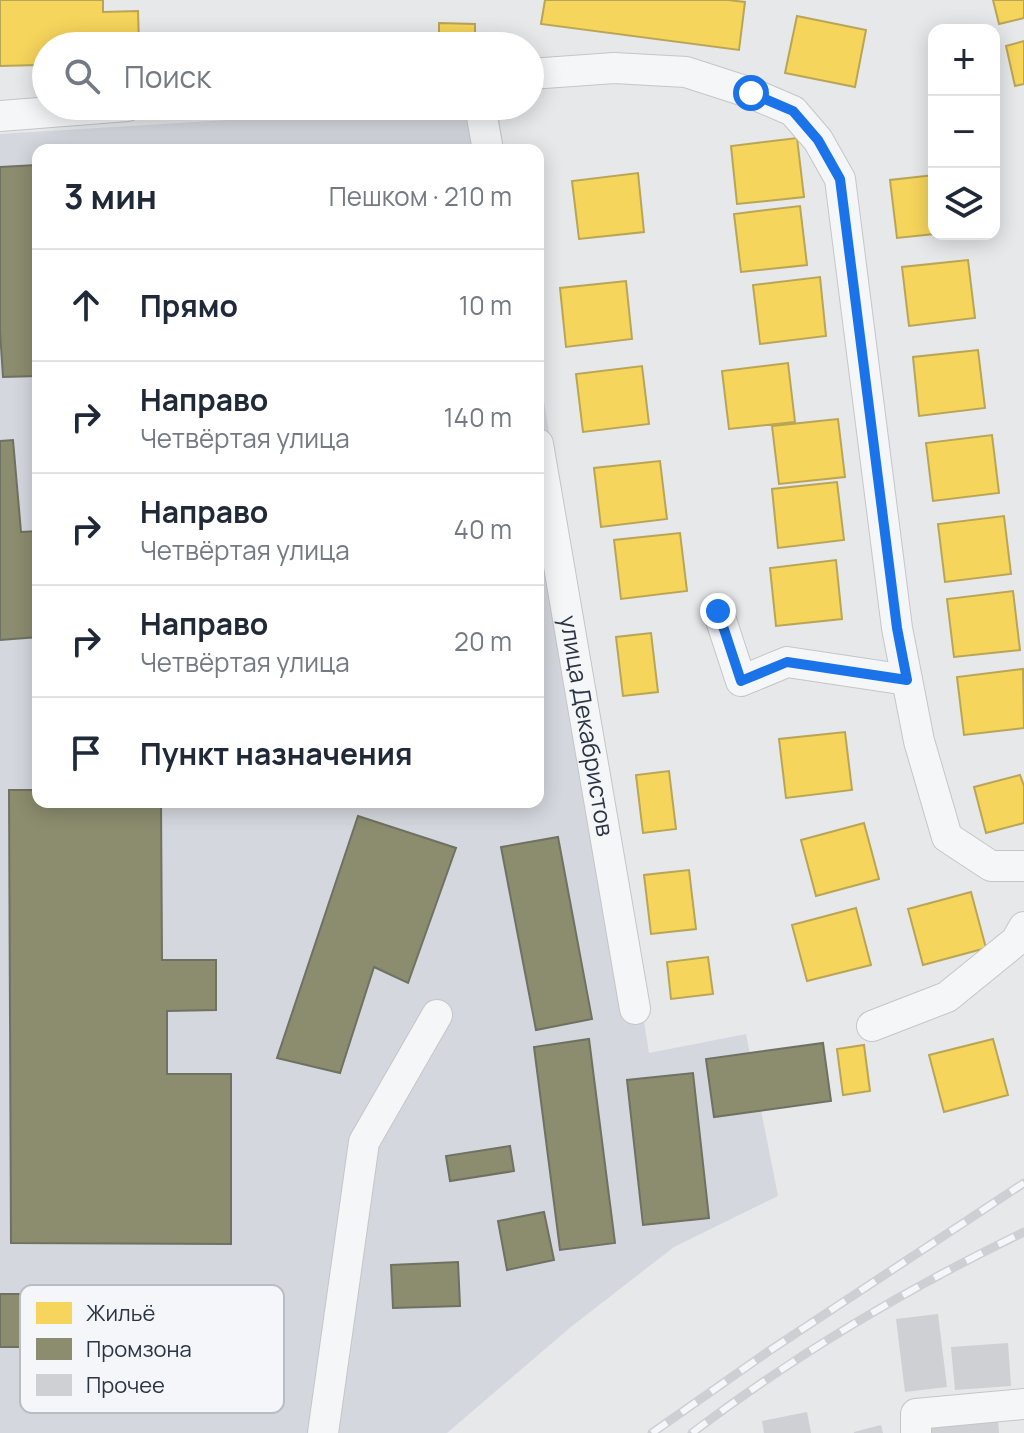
<!DOCTYPE html>
<html lang="ru">
<head>
<meta charset="utf-8">
<style>
	:root { --surface:#fff; --page:#f2f2f3; --text:#1f2937; --muted:#747a83; --line:#e0e1e3 }
	body { margin:0; font-family:Manrope,sans-serif; background:var(--page); color:var(--text) }
	.controls { position:absolute; right:24px; top:24px; display:grid; overflow:hidden; border-radius:16px; box-shadow:0 4px 20px #0003 }
	.controls button { width:72px; height:72px; display:grid; place-items:center; padding:0; border:0; border-bottom:2px solid var(--line); background:var(--surface); color:var(--text); font:40px sans-serif }
	.stop { position:absolute; width:24px; height:24px; margin:-18px; border:6px solid #1a73e8; border-radius:50%; background:#fff }
	.stop.end { background:#1a73e8; border-color:#fff; box-shadow:0 2px 8px #0008 }
	.list { margin:0; padding:0; list-style:none }
	h2 { display:flex; justify-content:space-between; align-items:center; height:104px; margin:0; padding:0 32px; font-size:34px }
	h2 small { font-size:26px; font-weight:400; color:var(--muted) }
	.list li { display:grid; grid-template-columns:52px 1fr auto; gap:24px; align-items:center; box-sizing:border-box; height:112px; padding:0 32px; border-top:2px solid var(--line) }
	.list b { display:block; font-size:30px; white-space:nowrap }
	.list p { margin:0; font-size:26px; white-space:nowrap; color:var(--muted) }
	.list em { font-size:26px; font-style:normal; color:var(--muted) }
	.icon { flex:none; width:44px; height:44px; fill:none; stroke:currentColor; stroke-width:2; stroke-linecap:round; stroke-linejoin:round }
	.map { position:relative; flex:none; width:1024px; height:1433px; overflow:hidden }
	.search { position:absolute; background:var(--surface); box-shadow:0 4px 20px #0003; left:32px; top:32px; width:512px; height:88px; display:flex; align-items:center; gap:20px; box-sizing:border-box; padding:0 28px; border-radius:44px; color:var(--muted); font-size:30px }
	.panel { position:absolute; background:var(--surface); box-shadow:0 4px 20px #0003; left:32px; top:144px; width:512px; height:664px; border-radius:16px }
	.map>svg:first-child { display:block }
</style>
</head>
<body>
<div class="map">
<svg width="1024" height="1433" viewBox="0 0 1024 1433">
	<rect width="100%" height="100%" fill="#e6e8ea"/>
	<path fill="#d4d7dd" d="M455,106h42l7,44h-466v652h500v-438l111,689 97,-19 32,162 -104,51 -102,79 -125,107h-447v-1299z"/>
	<path fill="#f6d55c" stroke="#b9a555" stroke-width="2" d="M0,0h103v12l35,-1 1,35h-93v32h-7l-1,-13 -38,1z
		M545,0h183l17,2 -6,48 -198,-26z
		M993,0h31v18l-25,6z
		M797,16l69,14 -11,57 -70,-14z
		M439,23l36,1v22h-36z
		M1024,41v43l-9,2 -9,-40z
		M797,138l7,59 -67,7 -6,-58z
		M638,173l6,59 -65,7 -7,-58z
		M934,175v59l-37,4 -7,-58z
		M800,206l7,59 -66,7 -7,-58z
		M968,260l7,58 -66,8 -7,-59z
		M820,277l6,59 -66,8 -7,-59z
		M626,281l6,58 -66,8 -6,-59z
		M978,350l7,58 -66,8 -6,-59z
		M788,363l7,59 -66,7 -7,-58z
		M642,366l7,58 -66,8 -7,-58z
		M838,419l7,58 -66,7 -7,-58z
		M992,435l7,58 -66,8 -7,-58z
		M660,461l7,58 -66,8 -7,-59z
		M837,482l7,58 -66,8 -6,-59z
		M1004,516l7,58 -66,8 -7,-58z
		M680,533l7,58 -66,8 -7,-59z
		M836,560l6,59 -66,7 -6,-58z
		M1013,591l7,59 -66,7 -7,-58z
		M651,633l7,59 -35,4 -7,-59z
		M1023,669l1,59 -60,7 -7,-58z
		M845,732l7,58 -66,8 -7,-59z
		M669,771l7,58 -33,4 -7,-58z
		M1020,775l4,11v37l-38,10 -12,-46z
		M864,823l15,56 -63,17 -15,-56z
		M689,870l7,59 -45,5 -7,-59z
		M971,892l15,56 -63,17 -15,-56z
		M856,908l15,57 -64,16 -15,-56z
		M708,957l5,37 -42,5 -4,-37z
		M993,1039l15,56 -64,17 -15,-57z
		M864,1045l6,46 -27,4 -6,-46z"/>
	<path fill="#8c8c6e" stroke="#6f7262" stroke-width="2" d="M36,165l2,211 -35,1 -3,-45v-165z
		M13,440l8,92 17,-1v106l-38,3v-199z
		M9,790h29v12h123l1,158h54v50l-49,1v63h64v170l-220,-1z
		M358,816l98,32 -48,135 -34,-16 -34,106 -63,-15z
		M558,837l34,182 -56,11 -35,-183z
		M589,1039l26,204 -55,7 -26,-203z
		M823,1043l8,58 -117,16 -8,-58z
		M693,1073l16,145 -66,7 -16,-145z
		M510,1146l4,25 -64,10 -4,-25z
		M544,1212l10,48 -47,10 -9,-49z
		M458,1262l2,44 -67,2 -2,-43z
		M0,1294h20v53h-20z"/>
	<path fill="#ced0d3" d="M938,1314l9,73 -42,5 -9,-73z
		M1008,1343l3,43 -56,4 -4,-43z
		M807,1412l4,21h-47l-2,-12z
		M998,1420l1,13h-67v-5z
		M881,1425l2,8h-29v-1z"/>
	<g fill="none" stroke-linecap="round" stroke-linejoin="round">
		<g stroke="#c4c6c8" stroke-width="32">
			<g id="minor">
				<path d="M530,74l84,-6 72,4 65,21 42,18 25,29 22,39 57,449 22,113 28,96 44,29h33"/>
				<path d="M480,106l8,44"/>
				<path d="M0,116l127,-10"/>
				<path id="s1" d="M538,444l97,565"/>
				<path d="M718,611l23,70 46,-19 120,18"/>
				<path d="M872,1026l75,-29 69,-56 8,-14"/>
				<path d="M323,1433l41,-291 73,-127"/>
				<path d="M916,1433v-19l108,-10"/>
			</g>
		</g>
		<use href="#minor" stroke="#f5f6f7" stroke-width="30"/>
		<g stroke="#cecfd2" stroke-width="9">
			<path id="rail" d="M652,1433l117,-82 255,-168
				M692,1433c103,-78 216,-145 332,-201"/>
		</g>
		<use href="#rail" stroke="#f4f6f9" stroke-width="6" stroke-dasharray="18" stroke-linecap="butt"/>
	</g>
	<g fill="none" stroke-linecap="round" stroke-linejoin="round">
		<path stroke="#1a73e8" stroke-width="10" d="M718,611l23,70 46,-19 120,18 -10,-52 -57,-449 -22,-39 -25,-29 -42,-18"/>
	</g>
	<g text-anchor="middle" stroke-width="8" stroke-linejoin="round" paint-order="stroke">
		<g font-size="24" fill="#2b3445" stroke="#f4f6f9">
			<text dy="8" stroke="none"><textPath href="#s1" startOffset="286">улица Декабристов</textPath></text>
		</g>
	</g>
	<rect x="20" y="1285" width="264" height="128" rx="12" fill="#f4f6f9" stroke="#b8bcc3" stroke-width="2"/>
	<rect x="36" y="1302" width="36" height="22" fill="#f6d55c"/>
	<rect x="36" y="1338" width="36" height="22" fill="#8c8c6e"/>
	<rect x="36" y="1374" width="36" height="22" fill="#ced0d3"/>
	<g font-size="22" fill="#2b3445">
		<text x="86" y="1321">Жильё</text>
		<text x="86" y="1357">Промзона</text>
		<text x="86" y="1393">Прочее</text>
	</g>
</svg>
<div class="controls">
<button>+</button>
<button>−</button>
<button><svg class="icon" aria-label="layers" viewBox="0 0 24 24"><path d="M12 4l9 5-9 5-9-5zM3 14l9 5 9-5"/></svg></button>
</div>
<div class="stop" style="left:751px;top:93px"></div>
<div class="stop end" style="left:718px;top:611px"></div>
<div class="search"><svg class="icon" aria-label="search" viewBox="0 0 24 24"><circle cx="10" cy="10" r="6"/><path d="M15 15l6 6"/></svg>Поиск</div>
<section class="panel">
<h2>3 мин<small>Пешком · 210 m</small></h2>
<ul class="list">
<li><svg class="icon" aria-label="ahead" viewBox="0 0 24 24"><path d="M12 20V5M6 11l6-6 6 6"/></svg><div><b>Прямо</b></div><em>10 m</em></li>
<li><svg class="icon" aria-label="right" viewBox="0 0 24 24"><path d="M7 20v-9h11M14 6l5 5-5 5"/></svg><div><b>Направо</b><p>Четвёртая улица</p></div><em>140 m</em></li>
<li><svg class="icon" aria-label="right" viewBox="0 0 24 24"><path d="M7 20v-9h11M14 6l5 5-5 5"/></svg><div><b>Направо</b><p>Четвёртая улица</p></div><em>40 m</em></li>
<li><svg class="icon" aria-label="right" viewBox="0 0 24 24"><path d="M7 20v-9h11M14 6l5 5-5 5"/></svg><div><b>Направо</b><p>Четвёртая улица</p></div><em>20 m</em></li>
<li><svg class="icon" aria-label="arrive" viewBox="0 0 24 24"><path d="M6 21V4h12l-3 4 3 4H6"/></svg><div><b>Пункт назначения</b></div></li>
</ul>
</section>
</div>
</body>
</html>
